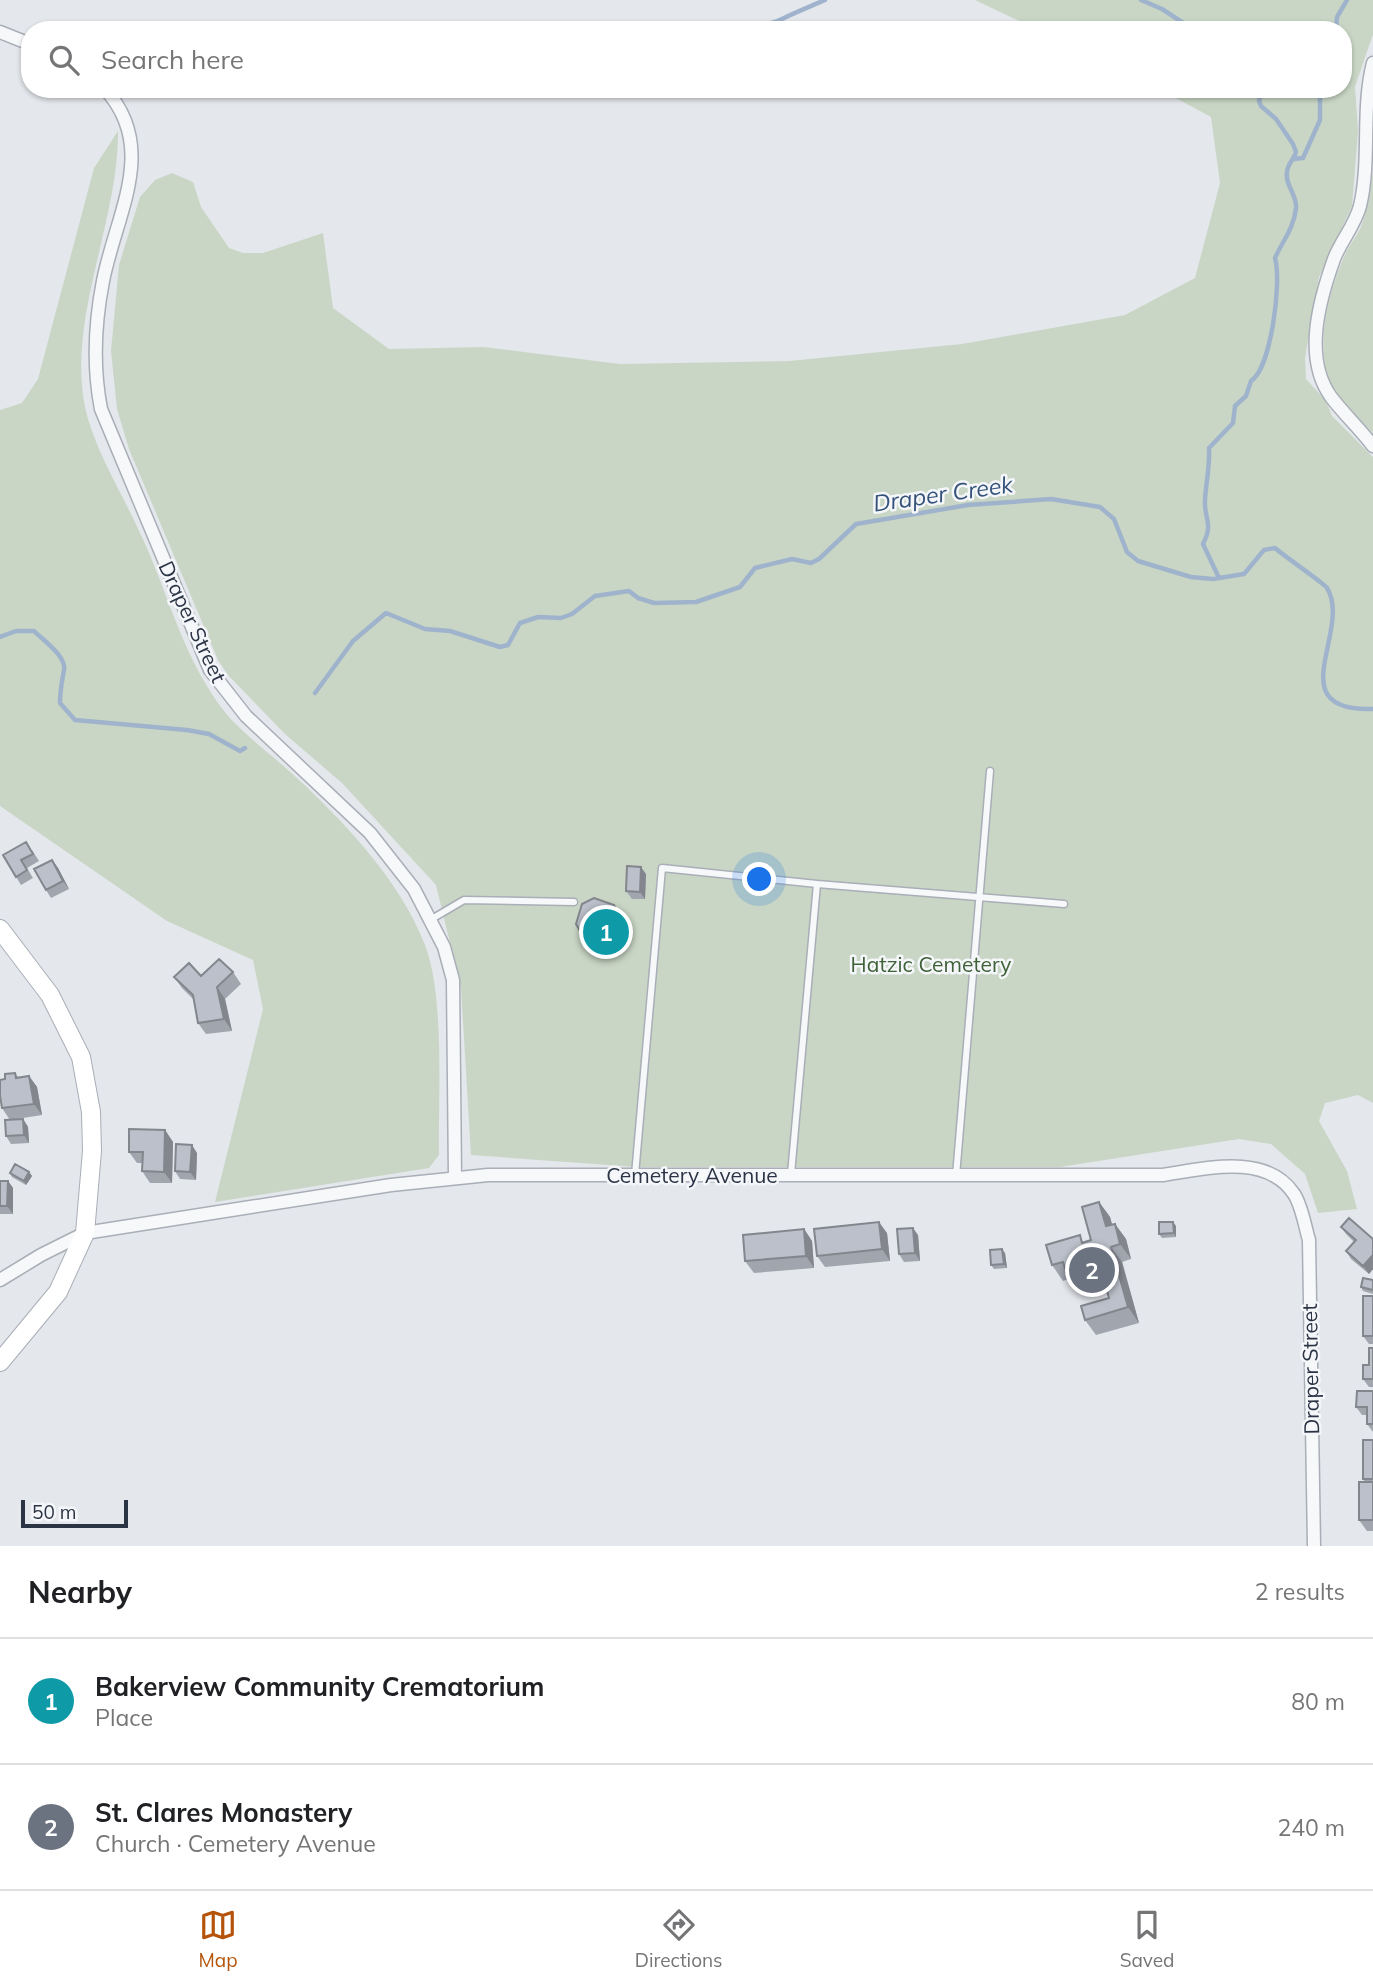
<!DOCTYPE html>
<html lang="en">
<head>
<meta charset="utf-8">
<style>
	:root { --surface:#fff; --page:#f2f2f2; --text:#202124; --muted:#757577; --line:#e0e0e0; --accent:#b45309 }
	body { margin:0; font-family:Mulish,sans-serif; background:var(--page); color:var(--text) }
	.scale { position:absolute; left:21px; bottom:18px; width:107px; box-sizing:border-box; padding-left:7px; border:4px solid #2b3445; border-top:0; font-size:19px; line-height:24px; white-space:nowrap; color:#2b3445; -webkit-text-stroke:5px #f4f6f9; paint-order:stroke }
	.you { position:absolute; left:760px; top:880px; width:24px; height:24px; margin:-18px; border:5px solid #fff; border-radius:50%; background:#1a73e8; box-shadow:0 0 0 10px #1a73e833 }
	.badge { display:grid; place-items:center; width:46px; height:46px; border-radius:50%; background:var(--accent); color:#fff; font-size:23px; font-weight:700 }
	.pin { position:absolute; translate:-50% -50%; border:4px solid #fff; box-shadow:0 2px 7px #0006 }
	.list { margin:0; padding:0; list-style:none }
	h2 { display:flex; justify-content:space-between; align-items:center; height:91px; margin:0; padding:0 28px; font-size:30px }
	h2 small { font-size:23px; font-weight:400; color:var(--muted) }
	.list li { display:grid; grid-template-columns:46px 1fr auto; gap:21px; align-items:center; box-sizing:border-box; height:126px; padding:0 28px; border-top:2px solid var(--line) }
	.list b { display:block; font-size:26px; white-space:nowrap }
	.list p { margin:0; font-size:23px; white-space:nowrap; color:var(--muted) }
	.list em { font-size:23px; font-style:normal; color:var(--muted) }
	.icon { flex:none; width:38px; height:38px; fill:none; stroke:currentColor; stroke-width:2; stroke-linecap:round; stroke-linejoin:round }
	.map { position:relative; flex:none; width:1373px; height:1546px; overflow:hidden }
	.search { position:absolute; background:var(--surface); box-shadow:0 2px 5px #0004; left:21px; right:21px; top:21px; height:77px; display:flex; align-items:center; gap:18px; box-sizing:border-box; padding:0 24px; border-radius:28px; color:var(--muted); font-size:26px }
	.sheet { height:343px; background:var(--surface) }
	nav { display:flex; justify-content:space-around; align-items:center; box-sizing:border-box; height:98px; border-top:2px solid var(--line); background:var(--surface); font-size:19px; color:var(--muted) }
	nav a { display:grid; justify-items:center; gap:4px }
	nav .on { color:var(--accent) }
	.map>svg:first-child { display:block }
</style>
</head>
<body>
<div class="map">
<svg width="1373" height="1546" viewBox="0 0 1373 1546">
	<rect width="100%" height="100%" fill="#e4e7ec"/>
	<path fill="#c9d6c5" d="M975,0h398v34l-18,53 3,44 -6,75 -33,71 -14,81 1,21 20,22 6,15 41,41v646l-15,-8 -33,8 -6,18 28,50 10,38 -39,4 -13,-39 -34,-30 -32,-5 -179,28h-425l-164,-12 -10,-167 -25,-103 -94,-102 -57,-49 -57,-59 -10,-15 -89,-211 -12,-40 -6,-58 8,-86 21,-68 15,-17 17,-7 21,9 8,25 28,41 14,5h20l60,-20 10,75 56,41 95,-2 136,17 169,-3 173,-17 163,-29 70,-37 25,-95 -9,-66 -52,-28h184v-59h-305z
		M118,131c1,94 -56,196 -30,288 12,40 35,76 52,114 28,59 40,116 78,170 16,24 49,48 70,67 51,46 112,109 137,175 20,52 13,153 14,210l-10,13 -214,34 48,-193 -10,-49 -86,-39 -167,-115v-396l22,-7 16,-24 56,-211z
		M1373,171v262c-12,-12 -28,-25 -37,-39 -24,-39 -9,-98 8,-137 4,-10 11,-18 16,-28 8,-18 10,-39 13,-58z"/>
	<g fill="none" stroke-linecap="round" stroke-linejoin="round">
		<path stroke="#9fb4cc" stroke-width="4.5" d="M1141,0l21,9 32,21
			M756,30c8,-7 17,-6 26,-11 16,-8 27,-12 43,-19
			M1336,30l1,-13 10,-17
			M1294,159l9,-1 17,-38v-31
			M1219,578l-16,-34c11,-22 1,-23 2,-44 1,-18 5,-33 4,-52l24,-25 2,-17 11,-10 5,-15c20,-13 31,-99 24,-123 7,-16 19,-30 21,-50 1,-14 -11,-22 -9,-36 0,-7 7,-13 9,-20l-3,-8 -17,-25 -15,-13 -2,-5 4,-12
			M0,637l16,-6h18c9,9 33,26 30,39 -2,12 -4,20 -4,33l15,17 112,10 22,4 31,17 5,-3
			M315,693l38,-52 33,-28 39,16 25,2 50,16 8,-2 12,-22 18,-6 23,1 11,-4 23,-18 34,-5 9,7 16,5 42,-1 44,-15 15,-19 37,-9 19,4 8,-4 37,-35 112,-19 83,-6 49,8 14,12 13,33 11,9 53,16 22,2 31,-5 20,-24 11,-2c9,8 50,36 52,40 26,42 -49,124 46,121"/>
		<g stroke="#a9aeb7" stroke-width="9">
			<path id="service" d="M817,884l247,20
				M430,920l34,-20 110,2
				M635,1175l27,-307 155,16 -26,290
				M956,1176l34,-405"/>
		</g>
		<g stroke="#a9aeb7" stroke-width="15">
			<path id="minor" d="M0,32l30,12
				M1373,63c-12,47 -2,96 -13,143 -5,19 -19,35 -26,53 -15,42 -31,99 -3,138 13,17 29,32 42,49
				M105,89c54,59 11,125 -2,192 -8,41 -10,87 -2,128l109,261 36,46 124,117 44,56 30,58 9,33 2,198
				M0,1280l41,-25 44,-22 306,-48 97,-10h675c41,-6 103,-23 131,19 8,12 11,33 15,46l5,306"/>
		</g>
		<g stroke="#a9aeb7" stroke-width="20">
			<path id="secondary" d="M0,929l50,66 31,62 10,55 1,39 -7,82 -27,59 -58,70"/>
		</g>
		<use href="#service" stroke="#f7f8fa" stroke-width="6"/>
		<use href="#minor" stroke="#f7f8fa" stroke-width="12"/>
		<use href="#secondary" stroke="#fff" stroke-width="18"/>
	</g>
	<path fill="#a1a5ae" d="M32,850l7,11 -12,7 6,10 -12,7 -18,-30z
		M52,860l6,8 11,21 -18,9 -5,-8z
		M646,874l-1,25h-13l-6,-8z
		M614,905l8,11 6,14 -4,14 -12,8 -20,-5 -9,-11z
		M233,972l8,12 -16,15 7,32 -26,3 -8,-11 -4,-23 -12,-12 -8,-11 27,-1z
		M15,1073l3,4 11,-1 8,11 5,28 -32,5 -8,-12 3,-29z
		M23,1119l5,8 1,16 -18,1 -5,-8z
		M165,1130l8,12 -1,41h-22l-8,-12v-8h-5l-8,-11z
		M197,1153l-1,27 -16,-1 -5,-8z
		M29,1172l3,4 -6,9 -14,-8 -2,-4z
		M0,1181h8l5,7v26h-13z
		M1099,1202l11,15 2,8 3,-1 11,15 5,20 -9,3 17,61 -43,12 -11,-15 24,-22 -4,-14 -27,8 -9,-13 -6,2 -11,-16 39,-25z
		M1176,1226v11l-14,1 -3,-4z
		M1341,1227l32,12v30l-4,5 -18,-15 -5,-8 8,-9 -8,-8z
		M804,1229l8,12 2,27 -60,5 -9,-12z
		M887,1233l3,28 -65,6 -8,-11z
		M918,1235l2,26 -16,1 -5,-8z
		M1005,1253l2,15 -13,1 -3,-4z
		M1373,1280v14l-10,-3 -2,-4z
		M1373,1296v48h-4l-6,-8z
		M1373,1348v39h-4l-6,-8 6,-14z
		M1373,1391v41l-6,-8v-9h-5l-6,-8z
		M1373,1440v91h-6l-8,-11 6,-38 -2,-3z"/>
	<path fill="#83868d" d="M52,860l6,8 11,21 -6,-8z
		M641,867l5,7 -1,25 -5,-7z
		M614,905l8,11 6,14 -4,14 -8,-12z
		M217,987l8,12 7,32 -8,-12z
		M29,1076l8,11 5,28 -8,-11z
		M23,1119l5,8 1,16 -5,-8z
		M165,1130l8,12 -1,41 -8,-11z
		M192,1145l5,8 -1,27 -6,-8z
		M29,1172l3,4 -6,9 -2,-4z
		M8,1181l5,7v26l-6,-8z
		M1099,1202l11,15 7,25 -11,-16z
		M879,1222l8,11 3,28 -8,-12z
		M1173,1222l3,4v11l-2,-4z
		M1115,1224l11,15 5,20 -11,-15z
		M913,1228l5,7 2,26 -5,-8z
		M804,1229l8,12 2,27 -8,-12z
		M1111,1247l11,15 17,61 -11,-16z
		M1002,1249l3,4 2,15 -3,-4z
		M1373,1255v14l-4,5 -6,-8z"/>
	<path fill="#bbc0ca" stroke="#83868d" stroke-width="2" d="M26,842l7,12 -12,6 6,10 -11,7 -13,-22z
		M52,860l11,21 -17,9 -12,-21z
		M627,866l14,1 -1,25 -14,-1z
		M594,898l20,7 6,13 -4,14 -12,8 -21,-4 -7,-12 6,-20z
		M219,959l14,13 -16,15 7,32 -26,4 -5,-28 -19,-18 15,-14 12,13z
		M15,1073l1,5 13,-2 5,28 -32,4 -2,-12v-16l5,-1v-5z
		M23,1119l1,16 -18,1 -1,-16z
		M129,1129l36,1 -1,42 -22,-1 1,-19h-14z
		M176,1144l16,1 -2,27 -15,-1z
		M15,1164l14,8 -5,9 -14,-8z
		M0,1181h8l-1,25h-7z
		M1099,1202l7,24 9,-2 5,20 -9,3 17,60 -43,13 -4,-14 28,-8 -9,-31 -32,10 -5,-15 -11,3 -6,-20 34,-10 2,8 9,-3 -9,-33z
		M1349,1218l24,21v16l-10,11 -17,-15 10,-11 -15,-13z
		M879,1222l3,27 -65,7 -3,-27z
		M1159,1222h14l1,11 -15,1z
		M913,1228l2,25 -16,1 -2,-25z
		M804,1229l2,27 -61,5 -2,-26z
		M1002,1249l2,15 -13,1 -1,-15z
		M1363,1278l10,2v10l-12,-3z
		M1363,1296h10v40h-10z
		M1369,1348h4v31h-10v-14h6z
		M1357,1391h16v33h-6v-17h-11z
		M1363,1440h10v39h-10z
		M1359,1482h14v38h-14z"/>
	<g text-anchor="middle" stroke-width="5" stroke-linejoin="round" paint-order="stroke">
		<g font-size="21" fill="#2b3445" stroke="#f4f6f9">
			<text transform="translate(192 622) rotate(65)" y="7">Draper Street</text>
			<text x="692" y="1183">Cemetery Avenue</text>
			<text transform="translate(1311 1369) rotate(-91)" y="7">Draper Street</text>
		</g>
		<g font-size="21" fill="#3f6138" stroke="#f4f6f9">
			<text x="931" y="972">Hatzic Cemetery</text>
		</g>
		<g font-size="23" font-style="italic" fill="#34527a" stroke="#f4f6f9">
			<text transform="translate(943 494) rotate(-8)" y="8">Draper Creek</text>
		</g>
	</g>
</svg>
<div class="scale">50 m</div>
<div class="you"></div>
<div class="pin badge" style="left:606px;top:932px;background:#0f9aa8">1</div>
<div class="pin badge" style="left:1092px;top:1270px;background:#6b7280">2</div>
<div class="search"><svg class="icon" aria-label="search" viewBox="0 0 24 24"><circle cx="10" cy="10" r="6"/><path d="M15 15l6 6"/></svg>Search here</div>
</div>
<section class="sheet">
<h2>Nearby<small>2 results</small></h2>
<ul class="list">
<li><span class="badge" style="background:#0f9aa8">1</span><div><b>Bakerview Community Crematorium</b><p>Place</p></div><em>80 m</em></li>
<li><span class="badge" style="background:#6b7280">2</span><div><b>St. Clares Monastery</b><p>Church · Cemetery Avenue</p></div><em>240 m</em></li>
</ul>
</section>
<nav>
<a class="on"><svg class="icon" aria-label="map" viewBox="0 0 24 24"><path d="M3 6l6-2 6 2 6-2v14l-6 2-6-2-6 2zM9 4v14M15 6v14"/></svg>Map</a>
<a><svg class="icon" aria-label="directions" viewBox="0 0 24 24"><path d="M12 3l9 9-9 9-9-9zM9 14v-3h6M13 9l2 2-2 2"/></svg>Directions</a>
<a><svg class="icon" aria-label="saved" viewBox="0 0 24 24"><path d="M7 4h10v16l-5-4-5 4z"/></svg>Saved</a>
</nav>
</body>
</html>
